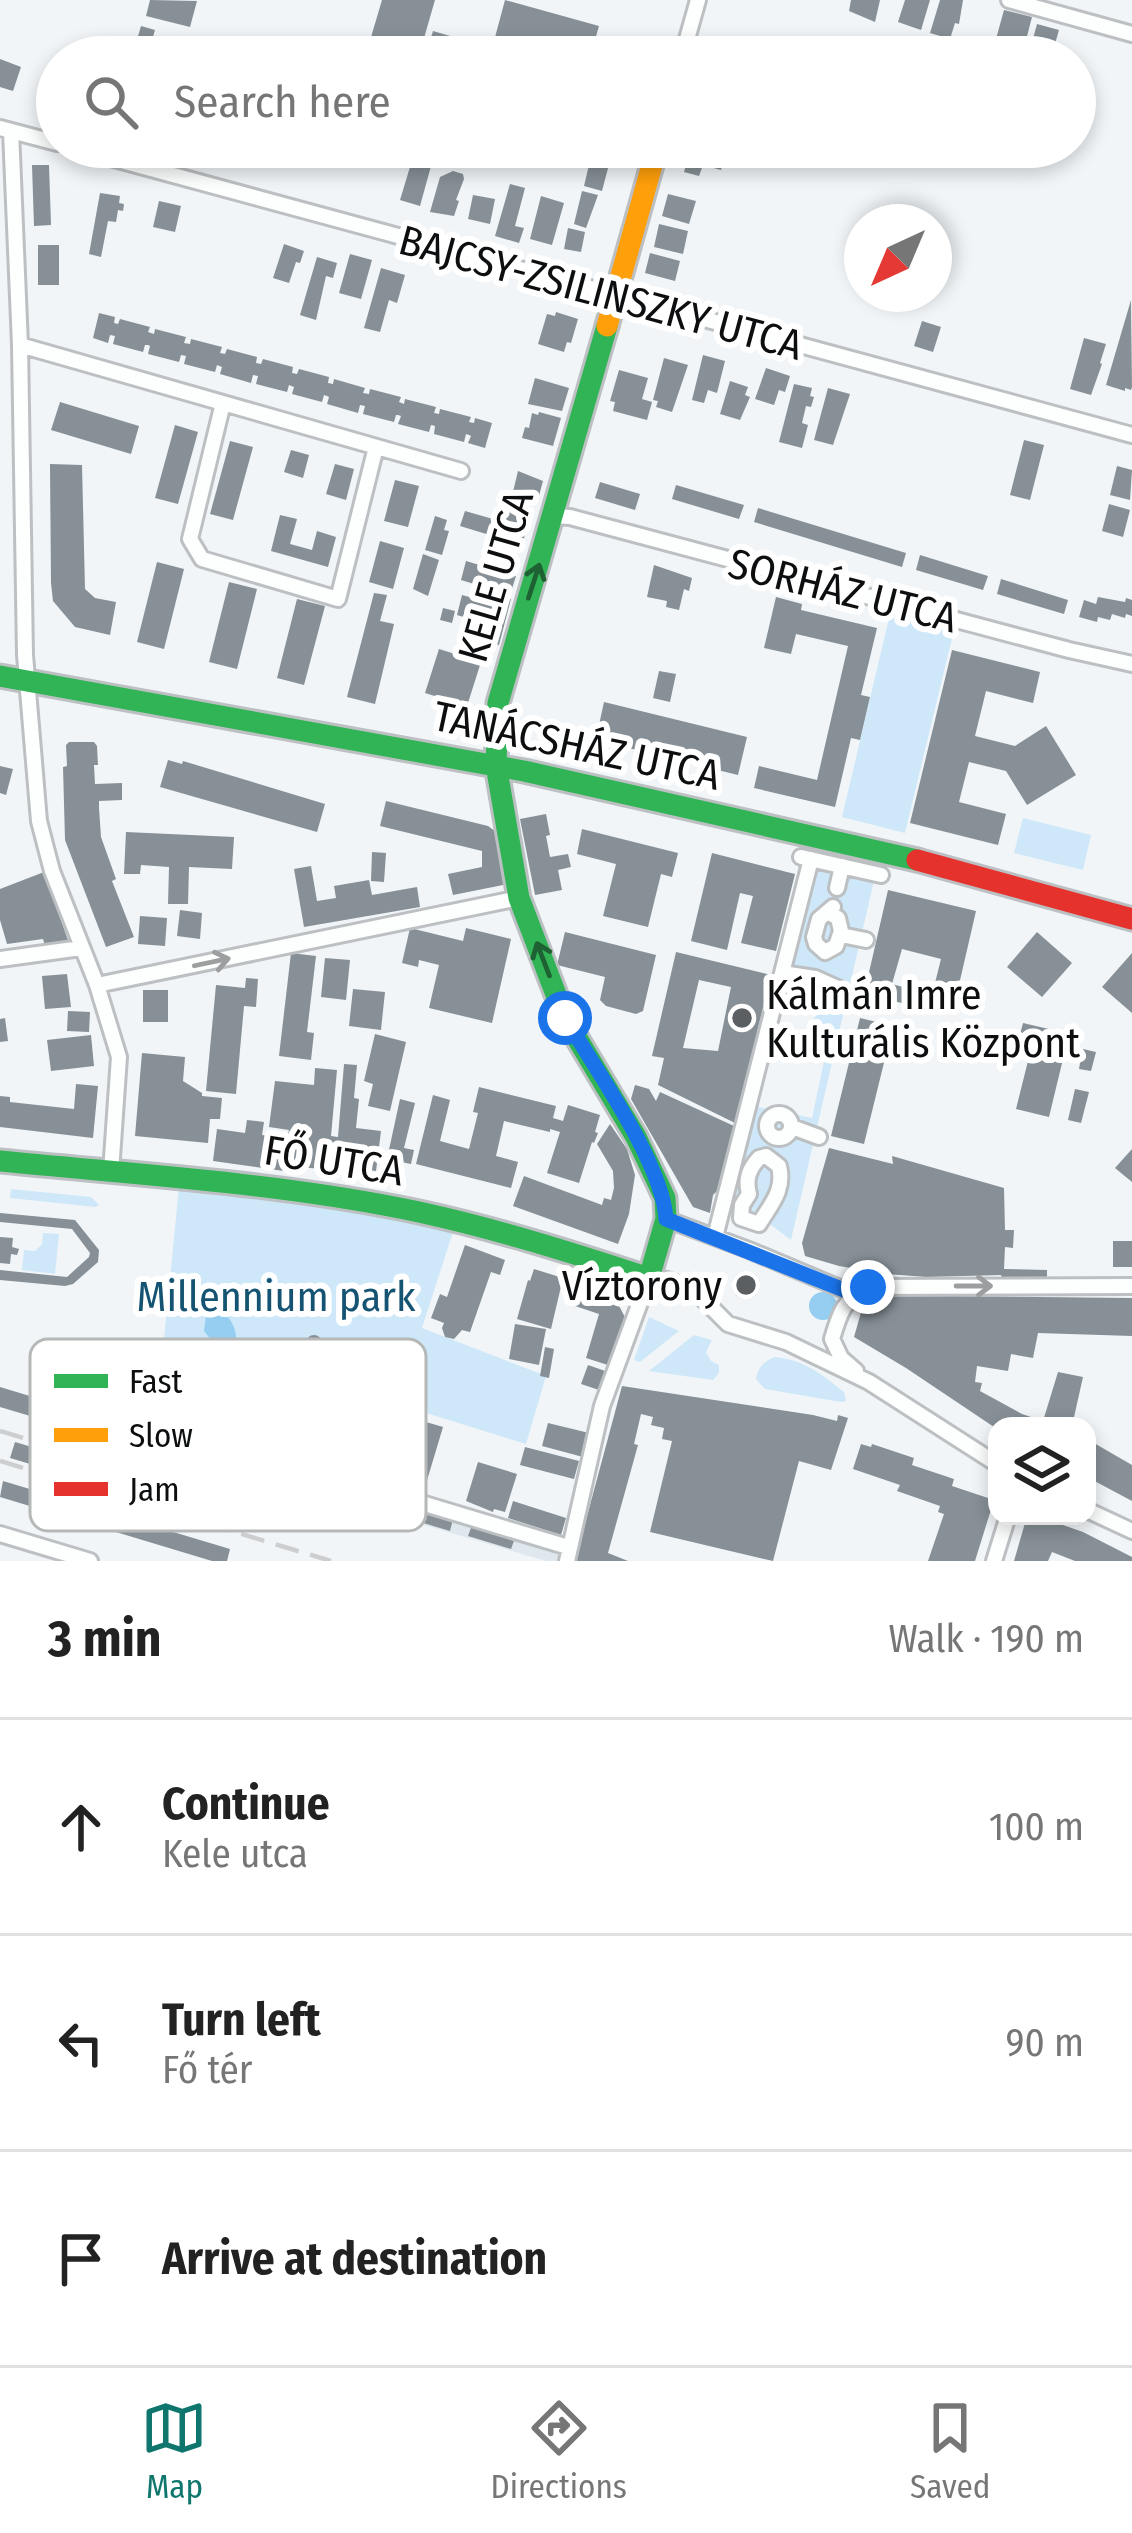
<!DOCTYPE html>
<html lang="en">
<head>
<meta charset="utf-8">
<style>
	:root { --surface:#fff; --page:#f6f6f6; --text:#222; --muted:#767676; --line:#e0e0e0; --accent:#0f766e }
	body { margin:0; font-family:"Fira Sans Condensed",sans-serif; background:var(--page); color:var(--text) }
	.controls { position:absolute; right:36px; bottom:36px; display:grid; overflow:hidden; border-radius:24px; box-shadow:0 6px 18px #0003 }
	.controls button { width:108px; height:108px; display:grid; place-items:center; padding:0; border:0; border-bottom:3px solid var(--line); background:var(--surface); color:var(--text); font:60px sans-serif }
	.compass { position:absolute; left:844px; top:204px; width:108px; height:108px; border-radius:50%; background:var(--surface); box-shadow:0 6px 18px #0003; rotate:224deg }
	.stop { position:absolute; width:36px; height:36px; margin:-27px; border:9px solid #1a73e8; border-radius:50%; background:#fff }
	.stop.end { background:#1a73e8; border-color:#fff; box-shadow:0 3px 12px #0008 }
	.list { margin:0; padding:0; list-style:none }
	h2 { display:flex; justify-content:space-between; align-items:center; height:156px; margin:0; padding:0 48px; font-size:51px }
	h2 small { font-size:39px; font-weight:400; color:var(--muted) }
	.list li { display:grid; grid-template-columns:78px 1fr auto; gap:36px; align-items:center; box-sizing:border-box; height:216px; padding:0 48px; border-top:3px solid var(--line) }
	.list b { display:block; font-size:45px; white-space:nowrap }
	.list p { margin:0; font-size:39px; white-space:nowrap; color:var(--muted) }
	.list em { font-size:39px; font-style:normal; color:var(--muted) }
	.icon { flex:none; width:66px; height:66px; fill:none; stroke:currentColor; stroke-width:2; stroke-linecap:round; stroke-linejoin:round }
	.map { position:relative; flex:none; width:1132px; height:1561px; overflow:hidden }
	.search { position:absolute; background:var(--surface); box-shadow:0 6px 18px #0003; left:36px; right:36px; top:36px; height:132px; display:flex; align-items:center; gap:30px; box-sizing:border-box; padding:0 42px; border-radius:66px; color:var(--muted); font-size:45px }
	.sheet { height:804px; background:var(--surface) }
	nav { display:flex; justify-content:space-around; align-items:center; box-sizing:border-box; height:168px; border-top:3px solid var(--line); background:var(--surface); font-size:33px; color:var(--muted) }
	nav a { display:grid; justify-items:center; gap:6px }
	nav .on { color:var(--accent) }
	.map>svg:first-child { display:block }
</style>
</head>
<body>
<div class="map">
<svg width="1132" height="1561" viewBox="0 0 1132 1561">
	<rect width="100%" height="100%" fill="#f1f5f8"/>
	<path fill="#dee8ee" d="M326,1470l238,69 -7,22h-11l-227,-67z"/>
	<path fill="#cee8f9" d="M890,614l64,16 -49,203 -63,-16z
		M1023,818l68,17 -8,35 -69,-17z
		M805,856l71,16 -85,368 -33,-25 -30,-2 16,-109 68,14 18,-85 -15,-5 -3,-6 16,-25 -44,-11z
		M179,1187l125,13 150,29 -32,99 124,48 -20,68 -200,-62 -45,18 -80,-22 -26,-20 -11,-19z
		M11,1189l80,8 8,8 -4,2 -85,-9z
		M43,1233l16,1 -4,40 -33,-4 2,-20 11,1 7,-7z
		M649,1317l30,14 -39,31 -6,-2z
		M694,1335l18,5 -6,12 5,9 8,4v8l-6,7 -64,-9z
		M775,1357c30,3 46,17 69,35l2,9 -5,1 -76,-13 -9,-10c2,-12 8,-18 19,-22z"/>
	<path fill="#95cef0" d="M809 1306a14 14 0 1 1 28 0a14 14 0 1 1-28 0Z
		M215,1306c10,3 22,21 21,32l-8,9 -13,-2 -11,-14 2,-16z"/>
	<path fill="#869096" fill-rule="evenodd" d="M150,0l47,1 -7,26 -44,-11z
		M382,0h53l-13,45 6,2 5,-16 72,21 2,-7 -13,-4 11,-41 94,26 -9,31h-34l-22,-7 -2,7h-156l-10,-3z
		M851,0h29l-5,22 -26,-11z
		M905,0h25l-9,30 -23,-8z
		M940,0h23l-4,24 -4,-1 -5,16 -20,-6z
		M1004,10l28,7 -7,27 -10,-3 -4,16h-20z
		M1037,24l22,6 -7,24 -3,-1 -1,4h-20z
		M141,26l14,4 -8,27h-15z
		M0,59l21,8 -8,24 -13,-4z
		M243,147h28l-6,20 -25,-8z
		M416,147l20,1 -16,58 -20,-6z
		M682,147l45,2 -6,21 -18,-5 -4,11 -15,-4 3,-11 -8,-2z
		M593,148l19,5 -10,38 -18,-5z
		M32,165h17l2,60 -17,1z
		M453,171l10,3 1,5 -8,21 3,1 -5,15 -24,-4 10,-35z
		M510,184l15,4 -10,38 9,2 -5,15 -24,-7z
		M582,191l16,4 -12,33 -12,-4z
		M100,193l20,3 -1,7 5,1 -1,7 -5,-1 -2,12 -8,-1 -7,36 -12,-3z
		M668,194l28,7 -7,23 -27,-8z
		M473,195l22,4 -5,25 -22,-5z
		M541,196l23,7 -12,42 -22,-6z
		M159,201l22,5 -6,26 -22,-5z
		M659,224l29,7 -5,23 -29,-7z
		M568,228l17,4 -4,20 -17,-3z
		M284,244l20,7 -4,12 -4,-1 -7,21 -16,-5z
		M38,245h21v40h-21z
		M650,253l30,8 -5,20 -30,-8z
		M350,254l22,6 -11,39 -22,-6z
		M317,257l20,6 -4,15 -7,-2 -10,44 -16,-5z
		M381,268l24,7 -8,28 -8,-3 -9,32 -16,-4z
		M1131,300l1,87 -1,3 -6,-2v3l-19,-6z
		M556,312l22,7 -7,24 -4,-1 -3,10 -26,-8 9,-30 8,2z
		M99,313l16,4 -1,6 4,1 2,-5 30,8 -2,5 6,2 1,-5 31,8 -2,6 6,1 1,-5 31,8 -2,6 5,1 2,-5 30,8 -1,6 5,1 2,-5 30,8 -1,6 5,1 2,-5 30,8 -1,6 5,1 1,-5 31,9 -2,5 6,1 1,-5 31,8 -2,5 5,2 1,-5 31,8 -2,6 5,1 1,-5 31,8 -2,5 5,1 1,-5 17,5 -7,25 -17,-5 3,-7 -2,-1 -3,-1 -2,8 -30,-8 1,-8 -4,-1 -2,7 -31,-8 3,-8 -3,-1h-2l-2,7 -31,-8 2,-8 -5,-1 -2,8 -31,-9 2,-7 -2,-1 -3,-1 -2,7 -30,-8 2,-7 -5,-2 -2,7 -31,-8 2,-8 -5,-1 -2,8 -31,-9 2,-7 -5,-2 -2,7 -31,-8 2,-8 -5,-1 -2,7 -31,-8 2,-8 -2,-1h-3l-2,7 -30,-8 2,-8 -5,-1 -2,8 -15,-5z
		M922,321l19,6 -8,25 -19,-6z
		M1084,338l22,6 -6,19 2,1 -11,31 -21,-6z
		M703,355l22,6 -8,32 -9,-3 -4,13 -12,-3z
		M664,358l24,7 -16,47 -16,-5 2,-6 -5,-1z
		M766,368l24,8 -5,16 -6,-2 -5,15 -19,-6z
		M619,370l29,8 -6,21 10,3 -5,18 -34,-9 2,-9 -5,-1z
		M535,378l34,10 -7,23 -34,-7z
		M730,381l18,6 -3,8 5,2 -10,23 -20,-6z
		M794,384l18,4 -2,8 4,1 -3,10 -5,-1 -4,17 6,2 -6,23 -23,-6z
		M828,388l22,6 -17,51 -19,-5z
		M60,402l79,24 -8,28 -80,-24z
		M539,412l22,6 -8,28 -31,-8 3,-11 4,1 3,-15 6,2z
		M175,425l23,7 -20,72 -23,-6z
		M1024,440l20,5 -14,55 -20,-5z
		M230,441l23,6 -20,73 -23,-6z
		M291,450l18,5 -6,23 -19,-6z
		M50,464l32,1 3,124 10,9 21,4 -6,33 -35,-8 -22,-26 -2,-18z
		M335,464l19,5 -8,31 -20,-6z
		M1117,466l15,4 -2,30 -20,-5z
		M518,471l25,10 -6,22 -25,-7z
		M395,480l24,6 -11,41 -24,-6z
		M600,482l40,12 -5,16 -40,-12z
		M676,485l68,20 -5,14 -67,-20z
		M1109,504l21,6 -7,27 -21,-6z
		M758,508l148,45 -4,14 -148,-45z
		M503,509l27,8 -8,28 -62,-19 5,-15 35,10z
		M280,515l17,4 -7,25 22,6 5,-19 19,6 -8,30 -57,-16z
		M435,516l12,4 -3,10 5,1 -7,24 -17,-5z
		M380,541l24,7 -11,41 -24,-7z
		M423,554l16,6 -11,36 -15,-7z
		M920,555l68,21 -5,14 -67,-20z
		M466,561l50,15 -6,19 -49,-15z
		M157,562l27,7 -20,80 -27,-7z
		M654,565l38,13 -3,13 -5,-2 -5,21 -13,-3 1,-6 -20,-4z
		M1001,579l67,21 -4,14 -67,-20z
		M229,582l28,7 -20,80 -28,-7z
		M374,593l13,2 -7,26 14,3 -19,80 -28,-7z
		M494,594l17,5 -12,46 -18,-4 2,-7 -16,-4 3,-11 -13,-4 5,-20 30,8z
		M776,597l26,7 -1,6 76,18 -16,67 9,2 -10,43 -9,-2 -16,69 -81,-19 5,-22 58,14 31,-134 -52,-12 -5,20 -27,-6z
		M1098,597l27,5 1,-4 6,2v16l-6,-2 -1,4 -13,-4 -2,6 -12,-3 -1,5 -18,-5 5,-17 12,4z
		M297,599l28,7 -21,79 -27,-7z
		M443,608l12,3 -3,12 -12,-3z
		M439,649l42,13 -14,44 -42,-13z
		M952,650l88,22 -7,31 -47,-12 -11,45 40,10 31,-20 30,49 -49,30 -21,-34 -37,-9 -10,40 47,12 -8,31 -88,-22z
		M659,671l17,3 -6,28 -17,-4z
		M604,702l143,35 -9,38 -134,-33 4,-15 -9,-2z
		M69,742h25l3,4 1,19h-4l1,19 27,-1v17l-23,1v7l2,29 15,42 -4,2 22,56 -28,10 -41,-107 -2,-73 4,-1 -1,-21z
		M168,760l14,4 1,-3 142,43 -8,28 -157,-45z
		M0,766l13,3 -7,26 -6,-2z
		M386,801l102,25 15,11v48l-50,10 -5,-21 34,-7v-16l-102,-25z
		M546,814l4,21 -4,1 4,21 18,-3 3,13 -13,3 4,20 -27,5 -15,-76z
		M582,829l96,24 -6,24 -11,-3 -13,53 -45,-11 13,-52 -39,-10z
		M126,832l108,5 -2,32 -43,-2 -1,37h-20l1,-37 -28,-2 -1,9h-16z
		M372,852l14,1 -2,29 -13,-1z
		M712,853l83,21 -19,77 -35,-8 12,-47 -13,-3 -13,57 -36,-9z
		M311,866l6,35 19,-3 -2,-12 35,-6 3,15 45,-8 3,20 -116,20 -10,-58z
		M44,872l25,71 -24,3 -2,-7 -36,5 -7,-24v-31z
		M888,890l88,21 -24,104 -88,-21zM902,949l39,10 -9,36 -40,-11z
		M180,910l22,3 -2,26 -23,-3z
		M140,916l27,2 -2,28 -27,-2z
		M410,928l53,13 3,-13 45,11 -19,84 -63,-15 10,-43 -20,-5 -1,7 -16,-4z
		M565,932l91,23 -13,56 -7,3 -30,-8 -6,-6 5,-23 -48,-12z
		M1037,932l35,31 -30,34 -35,-30z
		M676,952l95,23 -36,148 -77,-38 6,-27 -12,-2zM699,980l32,7 -13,64 -35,-3z
		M291,953l25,3 -9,76 7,1 -3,27 -32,-4z
		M1132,953v60l-30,-26z
		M325,958l25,2 -4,40 -25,-3z
		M67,974l4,33 -26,2 -3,-33z
		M246,978l12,1 -2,28 -12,-1 -8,88 -30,-3 10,-106 29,3z
		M353,989l32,3 -4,38 -32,-4z
		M143,990h25v32h-25z
		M68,1011l22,1 -1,20 -22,-1z
		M5,1018l3,23 -8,1v-23z
		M860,1018l33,8 -29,118 -33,-8z
		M1023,1023l43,10 -3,15 19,5 1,-4 13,3 -5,19 -12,-2 1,-6 -17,-4 -14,58 -33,-8 14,-56 -14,-3z
		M375,1034l31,8 -16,69 -22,-5 5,-22 -9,-3z
		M91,1035l3,31 -43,5 -4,-31z
		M142,1053l43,4 -2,24 19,12v3l20,2 -2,21h-10l-2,24 -73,-7z
		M344,1064l13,1 -3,33 5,1 -3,29 25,3 -5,40 -40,-5v4l-51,-4 -1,5 -71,-10 4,-32 28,4 2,-13 17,2 -2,13 25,3 2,-8 -20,-3 6,-46 39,4 1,-17 22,2 -6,66 7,1z
		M76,1084l22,2 -5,52 -93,-11v-31l10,1v5l64,7z
		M635,1085l14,4 7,12 4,-9 74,34 -17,65 -4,4 -3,18 -17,-6 -62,-108z
		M479,1087l77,19 -3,12 10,3 5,-16 32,10 -5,17 3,1 -4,10 -2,-1 -13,41 -32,-10 13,-41 -10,-3v3l-46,-11 -8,35 22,6 -7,26 -95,-24 17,-69 17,5 -10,41 29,8 9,-36 -5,-1z
		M1075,1089l14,3 -8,31 -13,-3z
		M400,1099l15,4 -11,45 10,2 -3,14 -24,-5z
		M610,1124l17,25 8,26 -6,39 -11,30 -105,-38 11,-30 78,29 2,-7 7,2 3,-12 -1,-17 -16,-27z
		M829,1148l64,16 -1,-8 112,32 1,42h9l-1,18 -8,-1 -1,22 43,1v10l-45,-1 -1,-4 -75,2 -39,-3 -48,-8 -34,-10 -3,-13z
		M1132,1149v33l-17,-14z
		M0,1213l75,7 24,30 -1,12 -25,22 -8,2 -65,-6v-10l67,7 22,-20 1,-4 -18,-24 -72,-7z
		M0,1237l13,1 -1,9 7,2 -2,6 -6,-1 -1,10 -10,-1z
		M1113,1241h19v26h-19z
		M465,1245l40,15 -5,15 -9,-3 -21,60 -8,-2 -8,9 -9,-2 -3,-9 2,-5 -13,-5 9,-24 7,3z
		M534,1269l29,9 -12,51 -34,-10 11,-39 2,1z
		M732 1285a14 14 0 1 1 28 0a14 14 0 1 1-28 0Z
		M578,1286l38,14 12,23 -14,44 -28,-9 13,-44 -27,-9z
		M866,1295l266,3v38l-94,-3 -5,25 -22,-4 -3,17 -31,-5 -2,16 7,1 -2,8 42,23 21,7 15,-49 25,5 -11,49h-75v3l-91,-61 -52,-31z
		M515,1324l31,5 -7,36 -30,-6z
		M306 1343a8 8 0 1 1 16 0a8 8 0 1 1-16 0Z
		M545,1347l9,2 -5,29 -9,-2z
		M588,1365l20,7 -6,19 -21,-7z
		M622,1386l191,29 24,6 1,-6 10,3 -17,52 -32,-9 -26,100 -123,-29 22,-91 -10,-2 2,-11 -13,-3 2,-8 -12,-3 -7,30 4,1 -30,108 20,8h-53z
		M0,1387l99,30 -5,18 -94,-28z
		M409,1417l34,10 -21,70 -34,-10z
		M548,1423l41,10 -6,24 -41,-11z
		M1087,1439l45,26v36l-45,-24z
		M15,1442l228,68 -5,16 -228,-68z
		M861,1444l10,3 1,-3 42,14 -2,7 42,14 -2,7 42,14 -19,61h-47l16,-47 -6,-2 2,-6 -43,-15 3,-6 -47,-16z
		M525,1447l54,14 -5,18 -54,-14z
		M478,1462l39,12 -12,38 -11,-3 -1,3 -27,-11z
		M3,1481l227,68 -3,12h-15l-212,-64z
		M336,1484l117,35 -3,12 -117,-35z
		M513,1501l53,17 -5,17 -53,-17z
		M1027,1516h10l46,16 49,25v4h-57l-23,-9 -4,9h-34z
		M472,1525l43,13 -4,11 -43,-13z"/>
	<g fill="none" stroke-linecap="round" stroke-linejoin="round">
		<g stroke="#bdc0c2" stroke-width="20">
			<path id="street" d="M1009,0l123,34
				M682,57l16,-57
				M0,128l57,15
				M11,131l9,214 5,310 14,166 13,50 45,114 22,72 -8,115
				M70,147l1062,288
				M20,345l441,126
				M223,403l-33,136 12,20 136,40 38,-152
				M554,516l16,1 499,133 63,14
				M801,857l80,18
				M837,888l5,-22
				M829,913l9,5 3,13 -5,15 -11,6 -9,-8 -2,-7 5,-18 14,-12
				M841,935l25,5
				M0,959l81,-11
				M782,973l33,5 38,17
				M97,985l422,-87
				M767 1126a12 12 0 1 1 24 0a12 12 0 1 1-24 0Z
				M792,1127l27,10
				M766,1156l13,10c6,24 -8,38 -20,58l-18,-6 1,-13 7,-11c-4,-15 0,-25 10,-36z
				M666,1219l83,31 105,44
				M715,1237l96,-378
				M856,1371l-15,-13 -9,-19c7,-24 12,-41 36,-52l264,-1
				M335,1440l-10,34 243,73
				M1087,1510l45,21
				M0,1534l90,27
				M567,1561l35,-155 47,-128 18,2 27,10 34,34 58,18 83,40 128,82
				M994,1561l14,-45"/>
		</g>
		<g stroke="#bdc0c2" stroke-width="27">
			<path id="fast" d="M0,676l524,95 393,89
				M0,1161c140,14 282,22 419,51 78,17 154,41 230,66l17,-59 -1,-21 -29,-61 -71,-119 -46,-120 -23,-133 2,-62 109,-377"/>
		</g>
		<g stroke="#bdc0c2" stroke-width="27">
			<path id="slow" d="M607,326l50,-179"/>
		</g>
		<g stroke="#bdc0c2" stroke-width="27">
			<path id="jam" d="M917,860l215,59"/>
		</g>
		<use href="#street" stroke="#fdfefe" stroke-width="14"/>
		<use href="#fast" stroke="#30b455" stroke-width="21"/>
		<use href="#slow" stroke="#ff9f0a" stroke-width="21"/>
		<use href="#jam" stroke="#e5322d" stroke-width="21"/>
		<path stroke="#cccecf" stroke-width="4.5" stroke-dasharray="24 12" stroke-linecap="butt" d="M0,1431l255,76
			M0,1461l331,100"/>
	</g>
	<defs><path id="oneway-shaft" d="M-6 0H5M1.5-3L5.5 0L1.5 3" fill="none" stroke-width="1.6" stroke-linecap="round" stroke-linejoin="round" transform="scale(3)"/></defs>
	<g stroke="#1e6132">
		<use href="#oneway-shaft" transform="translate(534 581) rotate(-72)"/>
		<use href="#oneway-shaft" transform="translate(543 959) rotate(-111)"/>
	</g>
	<g stroke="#9d9e9f">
		<use href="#oneway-shaft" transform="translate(212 962) rotate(-12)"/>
		<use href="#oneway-shaft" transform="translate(974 1286)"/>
	</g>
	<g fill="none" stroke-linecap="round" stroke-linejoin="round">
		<path stroke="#1a73e8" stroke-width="15" d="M565,1018c30,50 98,146 101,201l188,75 14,-7"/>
	</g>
	<g fill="#5c5f61" stroke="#fff" stroke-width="4.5">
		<circle cx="742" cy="1018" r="12"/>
		<circle cx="746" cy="1285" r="12"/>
	</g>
	<g text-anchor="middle" stroke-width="12" stroke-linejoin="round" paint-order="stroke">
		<g font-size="42" fill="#0c0e10" stroke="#fff">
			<text transform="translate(601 292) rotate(15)" y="15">BAJCSY-ZSILINSZKY UTCA</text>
			<text transform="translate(495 576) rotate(-74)" y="15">KELE UTCA</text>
			<text transform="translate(843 590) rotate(14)" y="15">SORHÁZ UTCA</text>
			<text transform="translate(577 745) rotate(12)" y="15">TANÁCSHÁZ UTCA</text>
			<text transform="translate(334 1160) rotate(9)" y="15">FŐ UTCA</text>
		</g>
		<g font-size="42" fill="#0c0e10" stroke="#fff" text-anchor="start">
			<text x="766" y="1009">Kálmán Imre<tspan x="766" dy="48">Kulturális Központ</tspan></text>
			<text x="722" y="1300" text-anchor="end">Víztorony</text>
		</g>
		<g font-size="42" fill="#145372" stroke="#fff">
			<text x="276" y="1311">Millennium park</text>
		</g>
	</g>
	<rect x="30" y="1339" width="396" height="192" rx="18" fill="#fff" stroke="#b6b7b7" stroke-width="3"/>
	<rect x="54" y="1374" width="54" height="14" fill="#30b455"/>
	<rect x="54" y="1428" width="54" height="14" fill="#ff9f0a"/>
	<rect x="54" y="1482" width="54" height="14" fill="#e5322d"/>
	<g font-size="33" fill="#0c0e10">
		<text x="129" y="1393">Fast</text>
		<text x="129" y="1447">Slow</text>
		<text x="129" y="1501">Jam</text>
	</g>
</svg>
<div class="controls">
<button><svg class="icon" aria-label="layers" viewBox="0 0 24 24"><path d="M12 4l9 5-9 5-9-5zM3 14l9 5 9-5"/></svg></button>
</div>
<svg class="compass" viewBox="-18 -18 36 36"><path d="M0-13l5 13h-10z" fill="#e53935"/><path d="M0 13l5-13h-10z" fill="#767676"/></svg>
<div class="stop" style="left:565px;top:1018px"></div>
<div class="stop end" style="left:868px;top:1287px"></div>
<div class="search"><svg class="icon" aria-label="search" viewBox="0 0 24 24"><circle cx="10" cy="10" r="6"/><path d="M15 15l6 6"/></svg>Search here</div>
</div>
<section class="sheet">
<h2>3 min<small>Walk · 190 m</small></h2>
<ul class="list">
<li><svg class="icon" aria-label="ahead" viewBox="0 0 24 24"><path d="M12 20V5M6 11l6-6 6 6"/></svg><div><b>Continue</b><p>Kele utca</p></div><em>100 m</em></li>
<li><svg class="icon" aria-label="left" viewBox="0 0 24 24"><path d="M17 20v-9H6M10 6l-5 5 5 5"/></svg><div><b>Turn left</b><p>Fő tér</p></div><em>90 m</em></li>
<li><svg class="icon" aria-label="arrive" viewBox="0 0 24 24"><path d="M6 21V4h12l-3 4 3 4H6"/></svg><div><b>Arrive at destination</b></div></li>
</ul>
</section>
<nav>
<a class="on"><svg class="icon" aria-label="map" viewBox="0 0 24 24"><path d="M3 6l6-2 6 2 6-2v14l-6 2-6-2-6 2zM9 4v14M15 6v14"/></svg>Map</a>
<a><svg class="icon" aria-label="directions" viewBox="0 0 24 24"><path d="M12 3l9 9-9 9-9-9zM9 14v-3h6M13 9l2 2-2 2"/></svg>Directions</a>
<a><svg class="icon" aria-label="saved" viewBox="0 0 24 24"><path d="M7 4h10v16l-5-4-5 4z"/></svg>Saved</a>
</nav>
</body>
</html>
